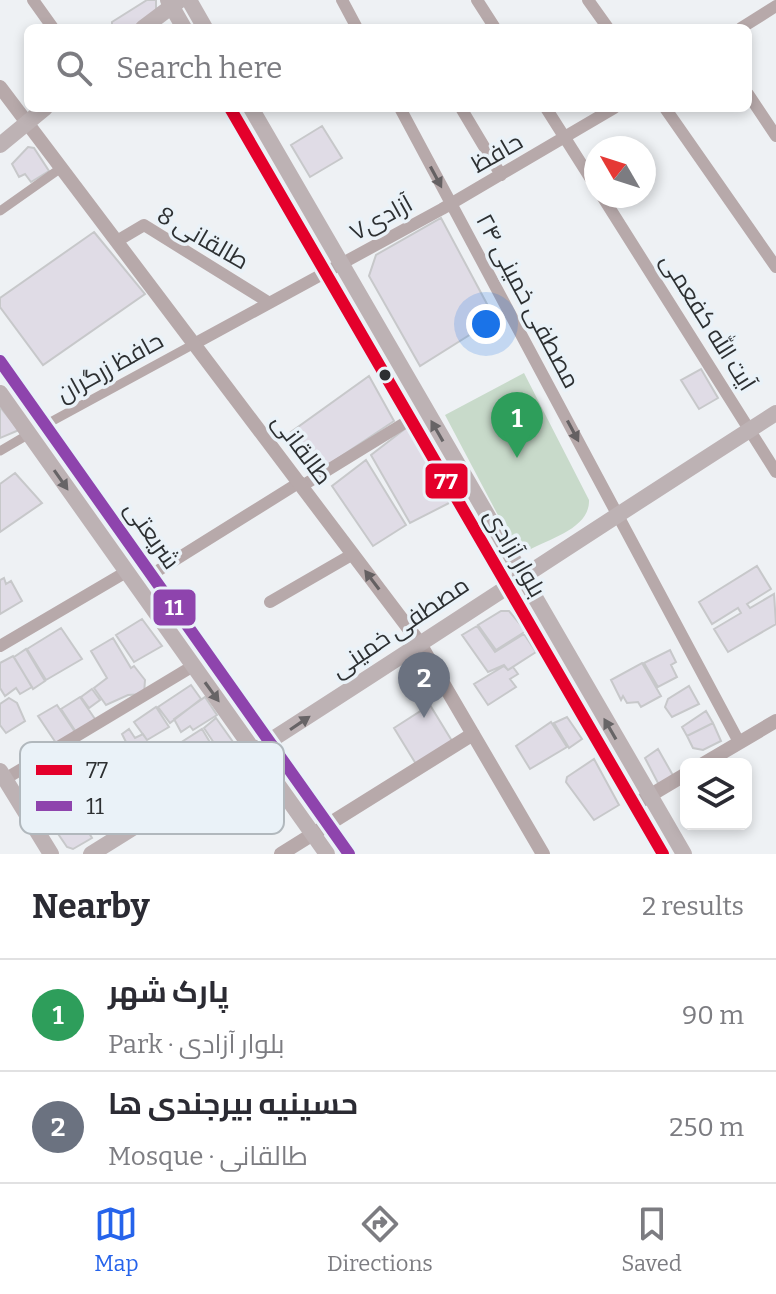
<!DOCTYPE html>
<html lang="en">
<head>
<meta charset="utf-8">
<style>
	:root { --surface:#fff; --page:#f7f7f7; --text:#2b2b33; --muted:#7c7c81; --line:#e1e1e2; --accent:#2563eb }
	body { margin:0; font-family:Bitter,Cairo,serif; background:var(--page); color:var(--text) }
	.controls { position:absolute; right:24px; bottom:24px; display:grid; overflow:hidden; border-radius:12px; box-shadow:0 4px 12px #0003 }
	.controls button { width:72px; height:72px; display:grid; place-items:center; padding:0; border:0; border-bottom:2px solid var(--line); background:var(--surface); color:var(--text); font:40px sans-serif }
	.compass { position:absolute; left:584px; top:136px; width:72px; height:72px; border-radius:50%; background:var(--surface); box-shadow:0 4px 12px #0003; rotate:309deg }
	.you { position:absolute; left:486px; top:324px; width:28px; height:28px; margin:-20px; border:6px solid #fff; border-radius:50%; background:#1a73e8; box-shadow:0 0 0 12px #1a73e833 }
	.badge { display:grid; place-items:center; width:52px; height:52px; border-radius:50%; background:var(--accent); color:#fff; font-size:26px; font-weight:700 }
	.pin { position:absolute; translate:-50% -66px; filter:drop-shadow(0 2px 4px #0008) }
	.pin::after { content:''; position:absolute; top:42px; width:28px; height:24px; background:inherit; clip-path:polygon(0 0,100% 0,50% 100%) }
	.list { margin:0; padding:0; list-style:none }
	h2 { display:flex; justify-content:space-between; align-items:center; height:104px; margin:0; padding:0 32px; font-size:34px }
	h2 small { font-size:26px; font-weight:400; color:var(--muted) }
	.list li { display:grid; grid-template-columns:52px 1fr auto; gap:24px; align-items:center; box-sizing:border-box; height:112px; padding:0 32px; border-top:2px solid var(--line) }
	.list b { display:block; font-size:30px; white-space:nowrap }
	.list p { margin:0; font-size:26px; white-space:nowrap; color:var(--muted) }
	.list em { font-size:26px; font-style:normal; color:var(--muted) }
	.icon { flex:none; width:44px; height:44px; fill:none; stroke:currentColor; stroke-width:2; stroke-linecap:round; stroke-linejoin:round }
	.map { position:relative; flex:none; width:776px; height:854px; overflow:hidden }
	.search { position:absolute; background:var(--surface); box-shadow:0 4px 12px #0003; left:24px; right:24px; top:24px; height:88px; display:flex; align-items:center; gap:20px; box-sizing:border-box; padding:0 28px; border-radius:12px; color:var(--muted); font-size:30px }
	.sheet { height:328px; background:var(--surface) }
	nav { display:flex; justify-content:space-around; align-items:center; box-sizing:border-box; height:112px; border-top:2px solid var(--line); background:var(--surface); font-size:22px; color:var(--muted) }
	nav a { display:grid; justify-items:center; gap:4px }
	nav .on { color:var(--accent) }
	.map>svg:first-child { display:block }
</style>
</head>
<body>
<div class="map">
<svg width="776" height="854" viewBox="0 0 776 854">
	<rect width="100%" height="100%" fill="#eef1f4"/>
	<path fill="#c8daca" d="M524,373l65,127c1,28 -38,38 -60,50l-19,-12 -65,-123z"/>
	<path fill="#e0dce6" stroke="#c7c8ca" stroke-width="2" d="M147,0h9v12l-21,16 -23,-2v-4z
		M322,126l20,32 -32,19 -19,-32z
		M28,147l6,1 15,23 -18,11 -6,-8 -6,3 -7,-13z
		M441,218l54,101 -75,47 -51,-90 7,-21z
		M94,232l51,62 -102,71 -43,-58v-9z
		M701,369l17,29 -19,11 -18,-29z
		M369,376l25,45 -72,48 -31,-37z
		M0,407l19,23 -19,8z
		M410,425l43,76 -43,22 -39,-68z
		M366,460l40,65 -33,21 -41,-60z
		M15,473l27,30 -42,29v-48z
		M757,566l14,23 -24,15 3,4 24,-14 2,30 -48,28 -14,-23 27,-16 -3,-5 -26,16 -13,-22z
		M4,578l2,6 5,-3 11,20 -22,13v-34z
		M501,611h8l17,20 -30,19 -18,-25z
		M142,619l20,27 -28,16 -18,-27z
		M477,626l18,26 29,-18 12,18 -28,18 -4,-5 -16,7 -26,-37z
		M61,628l21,31 -36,21 -19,-31z
		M113,638l18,30 3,-2 11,14 -1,14 -16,1 -22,10 -12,-17 13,-10 -16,-27z
		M26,649l19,32 -12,8 -19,-32z
		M670,650l6,12 -5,3 6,12 -19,10 -14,-24z
		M13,656l19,31 -12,7 -4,-6 -11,8 -5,-8v-25z
		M642,663l19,33 -20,11 -3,-5 -11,1 -4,-7 -2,4 -10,-20z
		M504,666l4,4 5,-3 5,7 -8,5 6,8 -28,18 -14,-21z
		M191,685l10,14 -31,24 -12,-16z
		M689,686l10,18 -27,13 -7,-10 3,-8z
		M92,689l8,11 -11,8 -8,-11z
		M80,697l17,25 -19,13 -17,-26z
		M205,697l12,18 -24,15 -3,-4 -9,6 -7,-13z
		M9,698l8,5 8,18 -19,12 -6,-8v-21z
		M57,705l20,30 -19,11 -20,-30z
		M430,705l22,36 -36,23 -22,-36z
		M156,707l13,20 -22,13 -13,-18z
		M706,711l7,12 -26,13 -5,-9z
		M567,717l15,22 -13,9 -15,-25z
		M216,718l22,31 -14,9 -20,-30z
		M551,722l16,25 -37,22 -14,-23z
		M713,723l8,18 -18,9 -10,-2 -6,-12z
		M129,729l6,9 8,-4 14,21 -60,30 -10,-14 39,-29 -4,-8z
		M202,729l9,15 -21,14 -10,-15z
		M658,749l17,30 -16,6 -14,-27z
		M594,759l25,46 -25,15 -28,-38 1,-5z
		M72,805l20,33 -19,11 -6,-2 -19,-28z"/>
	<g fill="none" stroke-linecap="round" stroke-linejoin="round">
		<path stroke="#b7a9aa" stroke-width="9" d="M0,211l61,-43
			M45,425l149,-81
			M0,451l29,-17"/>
		<path stroke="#b7a9aa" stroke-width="12" d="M33,0l20,28
			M342,0l15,28
			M477,0l18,28
			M588,0l20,28
			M741,28l35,-22
			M748,94l28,42
			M400,108l339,634
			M461,108l40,67
			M546,108l50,79
			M665,108l111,159
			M602,196l174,276
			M117,241l27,-16 124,77
			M194,344l248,-135 172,-101
			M302,486l109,-67
			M151,575l149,-93
			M270,602l83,-48
			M0,646l126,-74
			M5,779l188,-113"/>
		<path stroke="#b7a9aa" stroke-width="14" d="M0,87l419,555 124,212
			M703,764l73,-43
			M634,805l52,-31
			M281,854l192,-120"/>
		<path stroke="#bdb2b4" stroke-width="16" d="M168,0l16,28
			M189,0l16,28
			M143,28l37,-28
			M230,108l433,746
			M251,108l433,746
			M0,145l45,-37
			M0,361l349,493
			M0,393l327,461
			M0,771l51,83
			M91,854c231,-143 456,-295 685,-441"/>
		<g stroke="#eaf2f8" stroke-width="18">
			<path id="bus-1" d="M230,108l433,746"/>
		</g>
		<g stroke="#eaf2f8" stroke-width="18">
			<path id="bus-2" d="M0,361l349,493"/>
		</g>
		<use href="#bus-1" stroke="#e4002b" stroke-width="12"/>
		<use href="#bus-2" stroke="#8e44ad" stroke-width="12"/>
	</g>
	<defs><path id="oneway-solid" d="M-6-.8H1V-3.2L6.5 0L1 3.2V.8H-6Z" transform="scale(2)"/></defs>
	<g fill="#646062">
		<use href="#oneway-solid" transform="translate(436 177) rotate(62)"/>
		<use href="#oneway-solid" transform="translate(573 431) rotate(62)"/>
		<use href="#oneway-solid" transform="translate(372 580) rotate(-127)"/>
	</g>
	<g fill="#676466">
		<use href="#oneway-solid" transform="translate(437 431) rotate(-120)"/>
		<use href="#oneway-solid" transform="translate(61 480) rotate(55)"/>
		<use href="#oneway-solid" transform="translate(212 692) rotate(54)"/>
		<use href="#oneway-solid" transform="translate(300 723) rotate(-34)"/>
		<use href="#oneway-solid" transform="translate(610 729) rotate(-120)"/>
	</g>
	<circle fill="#2d3032" stroke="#eaf2f8" stroke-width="3" cx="385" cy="375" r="7"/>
	<g text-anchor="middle" stroke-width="7" stroke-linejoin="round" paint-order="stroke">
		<g font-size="24" fill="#2d3032" stroke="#eaf2f8">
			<text transform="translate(497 153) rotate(-30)" y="8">حافظ</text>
			<text transform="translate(381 218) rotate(-29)" y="8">آزادی۷</text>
			<text transform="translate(203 238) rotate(30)" y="8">طالقانی 8</text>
			<text transform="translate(528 301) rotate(62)" y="8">مصطفی خمینی ۲۴</text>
			<text transform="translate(708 322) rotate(58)" y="8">آیت الله کفعمی</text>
			<text transform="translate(110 367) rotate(-29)" y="8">حافظ زرگران</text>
			<text transform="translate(302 449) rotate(53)" y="8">طالقانی</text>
			<text transform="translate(152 535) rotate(55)" y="8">شریعتی</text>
			<text transform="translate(515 553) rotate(60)" y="8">بلوار آزادی</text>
			<text transform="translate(400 627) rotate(-34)" y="8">مصطفی خمینی</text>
		</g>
	</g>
	<rect x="20" y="742" width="264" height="92" rx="12" fill="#eaf2f8" stroke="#b1b8bd" stroke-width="2"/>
	<rect x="36" y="765" width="36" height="10" fill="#e4002b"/>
	<rect x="36" y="801" width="36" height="10" fill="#8e44ad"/>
	<g font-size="22" fill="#2d3032">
		<text x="86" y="778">77</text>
		<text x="86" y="814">11</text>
	</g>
	<g stroke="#eaf2f8" stroke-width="3">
		<rect x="424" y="462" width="45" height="38" rx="8" fill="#e4002b"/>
		<rect x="152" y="588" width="45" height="39" rx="8" fill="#8e44ad"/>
	</g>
	<g font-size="22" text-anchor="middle" font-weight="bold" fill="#fff">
		<text x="446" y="489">77</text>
		<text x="174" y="615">11</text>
	</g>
</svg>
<div class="controls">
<button><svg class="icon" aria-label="layers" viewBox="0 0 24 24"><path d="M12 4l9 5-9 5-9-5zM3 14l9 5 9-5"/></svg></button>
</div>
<svg class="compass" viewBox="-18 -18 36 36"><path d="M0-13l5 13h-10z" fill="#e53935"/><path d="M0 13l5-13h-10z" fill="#7c7c81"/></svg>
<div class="you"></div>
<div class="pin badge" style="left:517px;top:458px;background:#2e9e5b">1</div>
<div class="pin badge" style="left:424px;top:718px;background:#6b7280">2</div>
<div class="search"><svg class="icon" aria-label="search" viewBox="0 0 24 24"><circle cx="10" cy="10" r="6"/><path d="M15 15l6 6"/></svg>Search here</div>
</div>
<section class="sheet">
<h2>Nearby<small>2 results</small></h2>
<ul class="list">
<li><span class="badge" style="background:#2e9e5b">1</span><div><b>پارک شهر</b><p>Park · بلوار آزادی</p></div><em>90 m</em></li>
<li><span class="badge" style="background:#6b7280">2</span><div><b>حسینیه بیرجندی ها</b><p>Mosque · طالقانی</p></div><em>250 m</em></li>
</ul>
</section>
<nav>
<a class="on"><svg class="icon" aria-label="map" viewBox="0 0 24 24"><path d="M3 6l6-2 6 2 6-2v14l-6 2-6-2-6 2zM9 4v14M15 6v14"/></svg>Map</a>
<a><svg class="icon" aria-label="directions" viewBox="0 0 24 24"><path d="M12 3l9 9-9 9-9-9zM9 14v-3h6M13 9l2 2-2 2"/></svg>Directions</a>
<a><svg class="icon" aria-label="saved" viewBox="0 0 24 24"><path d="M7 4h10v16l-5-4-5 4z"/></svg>Saved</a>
</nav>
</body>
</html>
